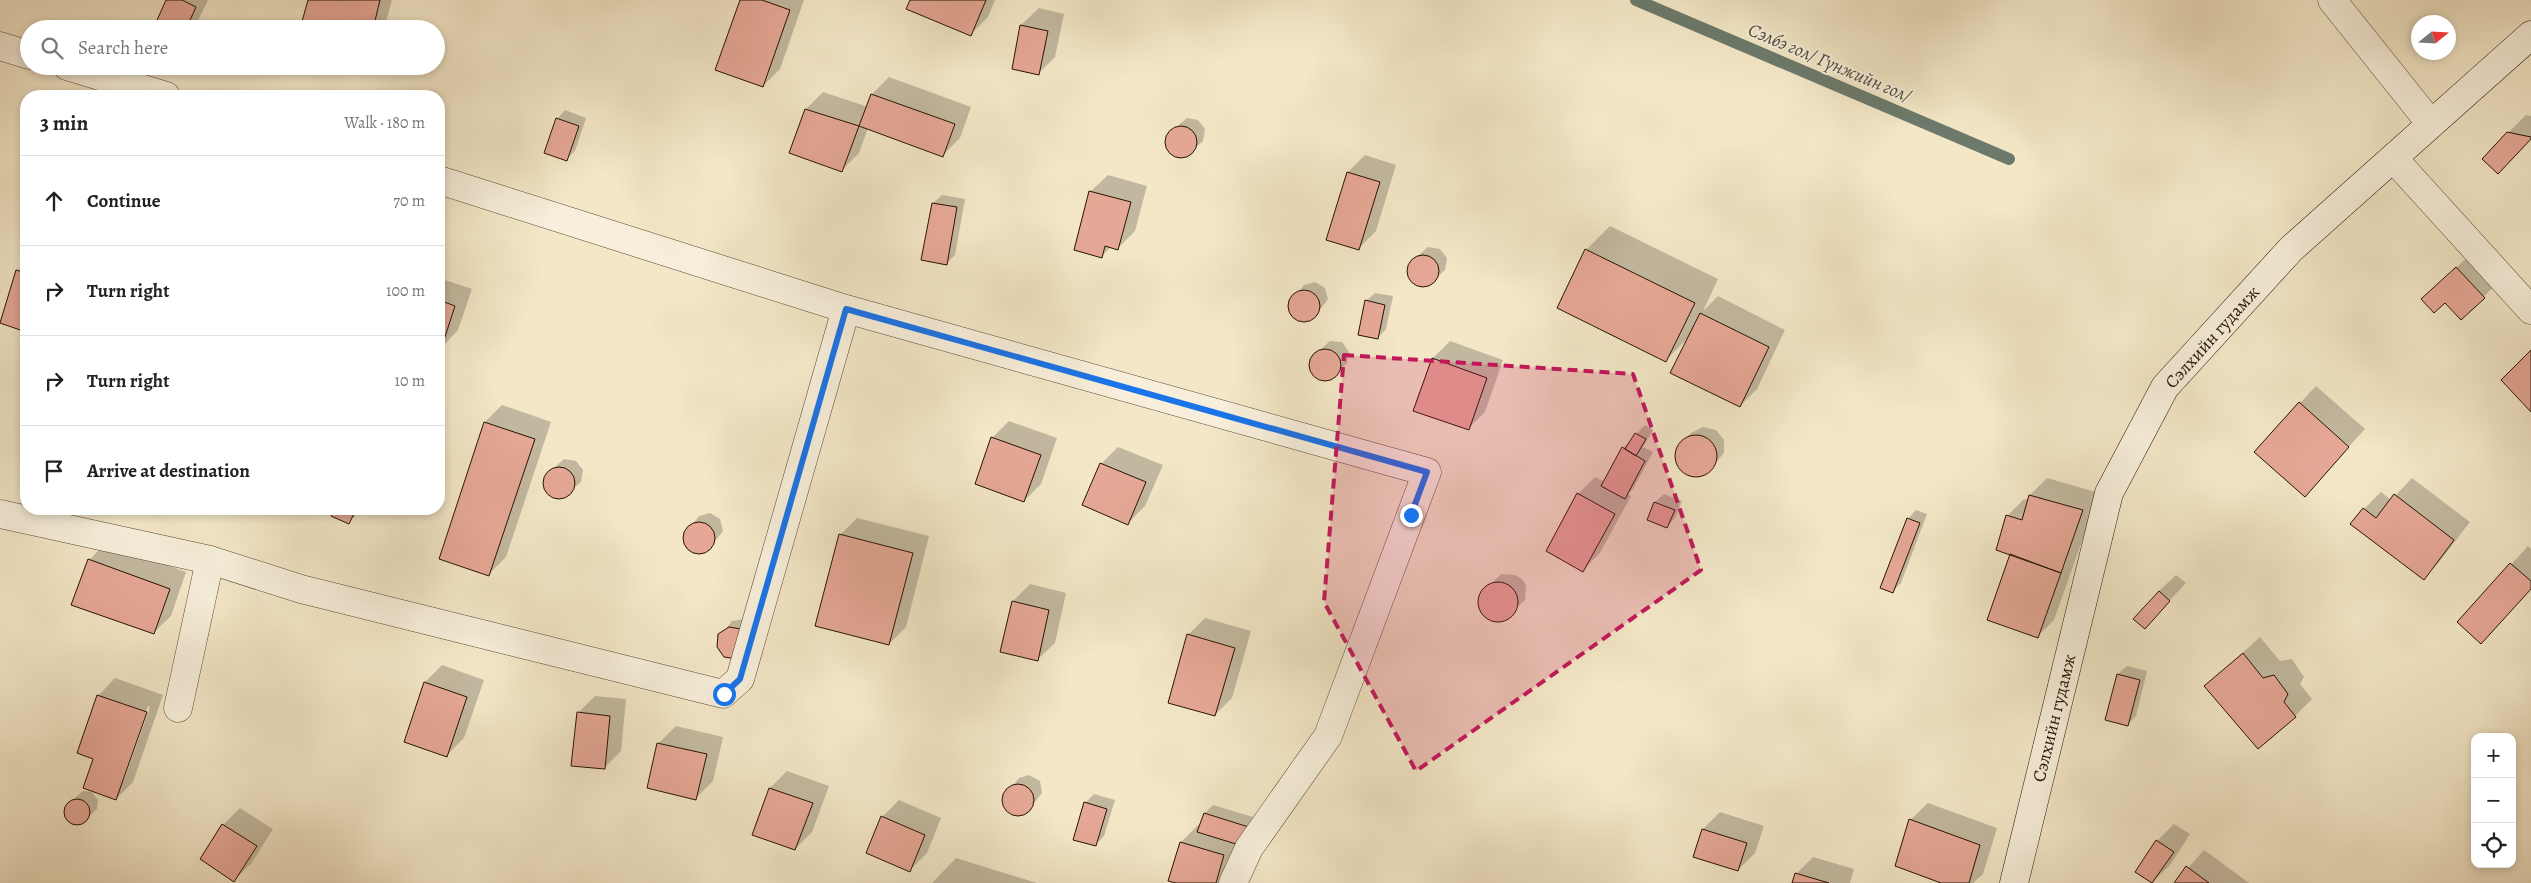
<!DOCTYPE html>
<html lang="en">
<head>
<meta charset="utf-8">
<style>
	:root { --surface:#fff; --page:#f2f2f2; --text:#222; --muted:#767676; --line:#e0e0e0 }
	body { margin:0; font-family:Alegreya,serif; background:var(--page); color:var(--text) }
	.controls { position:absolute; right:15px; bottom:15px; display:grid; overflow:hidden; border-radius:10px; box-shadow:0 2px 8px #0003 }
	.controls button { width:45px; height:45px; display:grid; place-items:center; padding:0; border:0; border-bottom:1px solid var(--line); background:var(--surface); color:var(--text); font:25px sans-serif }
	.compass { position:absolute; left:2411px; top:15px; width:45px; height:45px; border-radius:50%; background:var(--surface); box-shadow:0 2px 8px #0003; rotate:72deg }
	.stop { position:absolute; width:15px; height:15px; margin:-11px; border:4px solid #1a73e8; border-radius:50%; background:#fff }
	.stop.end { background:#1a73e8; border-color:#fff; box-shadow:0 1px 5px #0008 }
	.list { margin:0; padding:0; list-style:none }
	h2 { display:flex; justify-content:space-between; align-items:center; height:65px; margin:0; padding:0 20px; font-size:21px }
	h2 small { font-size:16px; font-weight:400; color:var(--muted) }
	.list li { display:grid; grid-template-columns:32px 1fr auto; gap:15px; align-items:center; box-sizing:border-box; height:90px; padding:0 20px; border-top:1px solid var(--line) }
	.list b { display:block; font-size:19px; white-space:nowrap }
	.list em { font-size:16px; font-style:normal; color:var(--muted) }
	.icon { flex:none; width:28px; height:28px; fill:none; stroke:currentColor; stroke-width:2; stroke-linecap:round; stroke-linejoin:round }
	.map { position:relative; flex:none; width:2531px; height:883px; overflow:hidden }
	.search { position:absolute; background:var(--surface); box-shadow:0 2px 8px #0003; left:20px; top:20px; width:425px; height:55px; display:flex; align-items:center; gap:12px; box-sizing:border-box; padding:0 18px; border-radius:28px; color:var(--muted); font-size:19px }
	.panel { position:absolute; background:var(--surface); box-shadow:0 2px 8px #0003; left:20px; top:90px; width:425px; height:425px; border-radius:20px }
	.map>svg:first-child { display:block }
</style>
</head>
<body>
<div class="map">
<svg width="2531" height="883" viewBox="0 0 2531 883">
	<rect width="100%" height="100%" fill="#f3e7c7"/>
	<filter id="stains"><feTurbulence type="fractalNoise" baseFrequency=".004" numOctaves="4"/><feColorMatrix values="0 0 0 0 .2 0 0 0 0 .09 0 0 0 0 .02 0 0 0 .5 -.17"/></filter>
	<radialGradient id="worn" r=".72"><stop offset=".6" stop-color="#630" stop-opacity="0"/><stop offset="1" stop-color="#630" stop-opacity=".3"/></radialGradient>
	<path fill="#0003" fill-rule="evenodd" d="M167,0h41l-14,29h-40z
		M309,0h83l-7,25 -3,4h-62z
		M741,0h63l-24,69 -17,17z
		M911,0h84l-7,17 -17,17z
		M1039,8l25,6 -9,43 -17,17 -25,-6 8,-43z
		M889,77l82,30 -11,31 -17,17 -75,-27 -9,25 -17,17 -36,-61 17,-17 45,15 4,-13z
		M565,110l21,8 -11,33 -9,8 -9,-40z
		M2526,115l5,1v22l-23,-5z
		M1187,118l11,2 7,9 -2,12 -18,16 -12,-2 -7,-9 2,-12z
		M1365,155l31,10 -20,66 -17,17 -31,-9 20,-67z
		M1108,175l39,11 -12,45 -17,17 -7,-1 -10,10 -11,-65z
		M942,195l23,4 -10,56 -9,9 -13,-61z
		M1610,226l108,53 -15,32 15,-15 67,34 -28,59 -17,17 -52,-68 -22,22 -80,-110z
		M1428,247l12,2 7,9 -2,12 -18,16 -12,-1 -7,-10 2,-12z
		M2474,251l27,29 -40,38 -21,-35z
		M26,262v68l-26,-8 17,-51z
		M439,278l33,11 -14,41 -17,18 -2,-1z
		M1315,282l10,6 3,11 -15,20 -11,2 -10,-6 -3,-11 15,-19z
		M1375,293l18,3 -7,33 -8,9 -12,-37z
		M1330,341l12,1 7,10 -2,11 -19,16 -11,-1 -7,-10 2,-11z
		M1450,341l53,19 -18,52 -17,17 -35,-71z
		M2316,386l49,43 -60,66 -5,-92z
		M502,405l49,17 -45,135 -17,17 -4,-152z
		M1009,421l48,17 -16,46 -17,17 -32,-63z
		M1645,425l8,5 -10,17 10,5 -20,37 -5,5 3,2 -31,57 -17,17 -5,-76 17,-17 10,5 18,-34z
		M1703,427l13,3 8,10v13l-17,20 -6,2 -12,-1 -10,-9 -1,-18 13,-14z
		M1118,447l45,18 -18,41 -17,17 -27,-59z
		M564,459l12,2 7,9 -2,12 -19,16 -11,-2 -7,-9 2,-12z
		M2047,478l52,15 -45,127 -17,17 -25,-83 -5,-38 17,-17 5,1 1,-5z
		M2412,478l58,44 -30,39 -17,17 -59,-69 17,-17 10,8z
		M1664,494l18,7 -7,17 -8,9 -18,-8 6,-17z
		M335,509h27l-13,13 -17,-7z
		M1916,510l11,4 -26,69 -8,8 15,-72z
		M710,513l10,6 3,12 -15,19 -11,2 -10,-6 -3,-11 15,-19z
		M857,518l72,18 -23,91 -17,17 -49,-109z
		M106,543l80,29 -15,44 -18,17 -64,-73z
		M2528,546l3,3v40l-72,33z
		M1501,574l14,1 7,4 4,6 -1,15 -20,19h-14l-10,-11v-14z
		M2176,575l10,8 -41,44 14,-36z
		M1030,584l36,9 -11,50 -18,17 -24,-59z
		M1205,618l46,13 -19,67 -17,17 -27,-80z
		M744,619l-2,36 -12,3 -10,-6 -3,-11 15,-20z
		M2260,637l20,24 12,-2 12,18 -4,7 12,15 -17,17 -89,-30z
		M442,665l42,15 -20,58 -17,17 -22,-73z
		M2127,666l20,5 -11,45 -9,9 -9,-51z
		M115,678l48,17 -30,87 -17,17 -21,-41 3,-62zM148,706l2,1 -26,73h-2z
		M595,696l31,3 -5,52 -17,17 -26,-55z
		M676,726l47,11 -10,44 -17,17 -37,-55z
		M787,771l42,15 -17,46 -17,17 -25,-61z
		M1029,775l11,6 2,12 -15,19 -11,3 -10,-6 -3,-12 16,-19z
		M83,791l9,1 6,8 -1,9 -16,15 -10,-1 -6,-7 1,-10z
		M1094,794l21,6 -11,36 -9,9 -10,-42z
		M899,800l42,18 -14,35 -17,17 -28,-53z
		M1928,803l69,25 -14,46 -10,9h-28l-35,-63z
		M1213,805l50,15 -41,63h-42l1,-41 17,-17 3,1 4,-13z
		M240,808l33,21 -22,35 -17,16 -32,-21 21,-34z
		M1720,812l44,14 -9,27 -17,17 -44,-14 9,-27z
		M2174,824l16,10 -20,31 -17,17 -16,-11 20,-30z
		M2204,850l45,33h-74z
		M1813,857l41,12 -4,14h-57l3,-9z
		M956,858l81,25h-105z"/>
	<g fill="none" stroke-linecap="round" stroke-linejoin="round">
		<path stroke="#6c7a6c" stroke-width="12" d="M1636,0l373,159"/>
	</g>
	<path fill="#e6a896" stroke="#261202" d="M166,0h16l14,7 -10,22h-33z
		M308,0h72l-7,29h-58l-14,-4z
		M740,0h22l28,10 -27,77 -48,-17z
		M910,0h76l-15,36 -65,-27z
		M1020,25l28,6 -9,44 -27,-6z
		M871,94l84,30 -12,33 -84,-31z
		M805,109l54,17 -17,46 -53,-19z
		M556,118l23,8 -12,35 -23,-8z
		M1165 142a16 16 0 1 1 32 0a16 16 0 1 1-32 0Z
		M2507,132l24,5v2l-33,35 -16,-15z
		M1347,172l33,10 -21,68 -33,-10z
		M1089,191l42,11 -13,48 -13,-4 -3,12 -28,-8z
		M932,203l25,4 -10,58 -26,-5z
		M1585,249l110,54 -29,59 -109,-54z
		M1407 271a16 16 0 1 1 32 0a16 16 0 1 1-32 0Z
		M2456,267l29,31 -24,22 -16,-17 -11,10 -13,-14z
		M16,270l10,3v59l-26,-9z
		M1288 306a16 16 0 1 1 32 0a16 16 0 1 1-32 0Z
		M439,300l16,6 -14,43 -2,-1z
		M1365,300l20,5 -7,34 -20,-4z
		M1700,313l69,34 -29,60 -70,-34z
		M1309 365a16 16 0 1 1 32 0a16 16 0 1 1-32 0Z
		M2531,350v62l-30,-32z
		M1432,358l55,20 -18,52 -56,-19z
		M2299,402l50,45 -44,50 -51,-45z
		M484,422l51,17 -46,137 -50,-17z
		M1635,433l11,6 -10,17 -11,-7z
		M1675 456a21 21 0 1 1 42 0a21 21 0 1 1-42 0Z
		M991,437l50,18 -17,47 -49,-18z
		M1622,447l23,14 -20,38 -24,-13z
		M1100,463l46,19 -18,43 -46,-20z
		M543 483a16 16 0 1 1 32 0a16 16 0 1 1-32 0Z
		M1577,493l38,21 -32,58 -37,-21z
		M2394,494l60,46 -30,40 -74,-56 13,-16 13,10z
		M2029,495l54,15 -22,63 -65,-23 10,-35 16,5z
		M1654,502l21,8 -8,18 -20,-8z
		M334,509h22l-7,15 -18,-8z
		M1907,518l13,5 -27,70 -13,-5z
		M683 538a16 16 0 1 1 32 0a16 16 0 1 1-32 0Z
		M839,534l74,19 -24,92 -74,-19z
		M2010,554l51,19 -23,65 -51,-18z
		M88,559l82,30 -16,45 -83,-29z
		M2510,563l21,18v8l-50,55 -24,-22z
		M1478 602a20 20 0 1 1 40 0a20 20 0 1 1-40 0Z
		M2159,591l11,10 -25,28 -12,-10z
		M1012,601l37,9 -11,51 -38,-9z
		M729,627l12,2 -4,30 -13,-2 -7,-10 1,-13z
		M1187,634l48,14 -20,68 -47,-13z
		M2243,653l20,25 11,-3 14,19 -4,8 12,15 -38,32 -54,-63z
		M2117,674l23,6 -12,46 -23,-6z
		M424,682l43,15 -20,60 -43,-15z
		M97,695l50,17 -31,88 -33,-12 10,-29 -16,-6z
		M577,712l33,4 -5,53 -34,-3z
		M657,743l50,11 -11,46 -49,-12z
		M1002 800a16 16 0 1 1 32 0a16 16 0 1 1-32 0Z
		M769,788l44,15 -18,47 -43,-15z
		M64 812a13 13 0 1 1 26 0a13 13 0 1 1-26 0Z
		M1084,802l23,7 -11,37 -23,-6z
		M1204,813l51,16 -6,19 -52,-16z
		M881,816l44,19 -15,37 -44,-19z
		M1909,819l71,26 -11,38h-28l-46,-17z
		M222,824l35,22 -23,36 -34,-23z
		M1702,829l45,14 -9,28 -45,-14z
		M2156,840l18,12 -22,31 -17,-11z
		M1180,842l44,13 -8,28h-40l-8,-2z
		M2186,866l23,17h-35z
		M1795,873l34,10h-37z"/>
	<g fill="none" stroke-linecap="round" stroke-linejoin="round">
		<g stroke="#594733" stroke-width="29">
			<path id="street" d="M2332,0l99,124
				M0,46l29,9
				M67,66l99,30
				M2393,158l138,152
				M439,180l407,129 581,163 -99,264 -79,112 -16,35
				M0,514l210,46 91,29 422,105 17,-15 106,-370
				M178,708l32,-148"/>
		</g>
		<g stroke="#261202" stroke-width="29">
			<path id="secondary" d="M2014,883l95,-390 56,-106 126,-138 240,-214"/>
		</g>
		<use href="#street" stroke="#f7efdb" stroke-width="28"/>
		<use href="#secondary" stroke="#f7efdb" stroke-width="28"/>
	</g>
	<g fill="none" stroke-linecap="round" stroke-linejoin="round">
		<path stroke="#1a73e8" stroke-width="6" d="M724,694l16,-15 106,-370 581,163 -16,43"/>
	</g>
	<path fill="#c2185b" fill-opacity="0.2" stroke="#c2185b" stroke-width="4" stroke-dasharray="10 6" stroke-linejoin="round" d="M1344,355l289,19 68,196 -285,201 -92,-169z"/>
	<g text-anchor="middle" stroke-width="4" stroke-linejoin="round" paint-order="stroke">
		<g font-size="18" fill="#261202" stroke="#f7efdb">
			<text transform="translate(2212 337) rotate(-48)" y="6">Сэлхийн гудамж</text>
			<text transform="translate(2054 718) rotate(-76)" y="6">Сэлхийн гудамж</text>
		</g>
		<g font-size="19" font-style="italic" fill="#4f4f40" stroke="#f7efdb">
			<text transform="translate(1830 62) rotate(23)" y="7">Сэлбэ гол/ Гүнжийн гол/</text>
		</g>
	</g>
	<rect width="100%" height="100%" filter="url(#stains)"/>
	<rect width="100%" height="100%" fill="url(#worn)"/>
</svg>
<div class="controls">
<button>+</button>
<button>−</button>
<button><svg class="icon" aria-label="locate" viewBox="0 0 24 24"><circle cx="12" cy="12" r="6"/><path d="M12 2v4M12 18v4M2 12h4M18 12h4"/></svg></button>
</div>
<svg class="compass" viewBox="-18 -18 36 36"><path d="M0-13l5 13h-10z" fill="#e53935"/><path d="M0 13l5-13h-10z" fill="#767676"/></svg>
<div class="stop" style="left:724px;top:694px"></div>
<div class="stop end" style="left:1411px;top:515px"></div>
<div class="search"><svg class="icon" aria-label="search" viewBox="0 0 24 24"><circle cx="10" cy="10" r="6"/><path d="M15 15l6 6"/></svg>Search here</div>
<section class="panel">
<h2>3 min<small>Walk · 180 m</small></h2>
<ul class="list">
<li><svg class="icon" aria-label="ahead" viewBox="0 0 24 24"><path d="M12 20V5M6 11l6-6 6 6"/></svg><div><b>Continue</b></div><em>70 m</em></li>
<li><svg class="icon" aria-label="right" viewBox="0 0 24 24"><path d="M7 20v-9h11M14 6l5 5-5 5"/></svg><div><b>Turn right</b></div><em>100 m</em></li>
<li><svg class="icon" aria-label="right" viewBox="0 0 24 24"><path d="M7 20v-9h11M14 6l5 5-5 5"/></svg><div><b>Turn right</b></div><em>10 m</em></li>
<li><svg class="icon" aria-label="arrive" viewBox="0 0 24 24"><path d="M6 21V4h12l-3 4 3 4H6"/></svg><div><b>Arrive at destination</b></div></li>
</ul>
</section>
</div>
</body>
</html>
